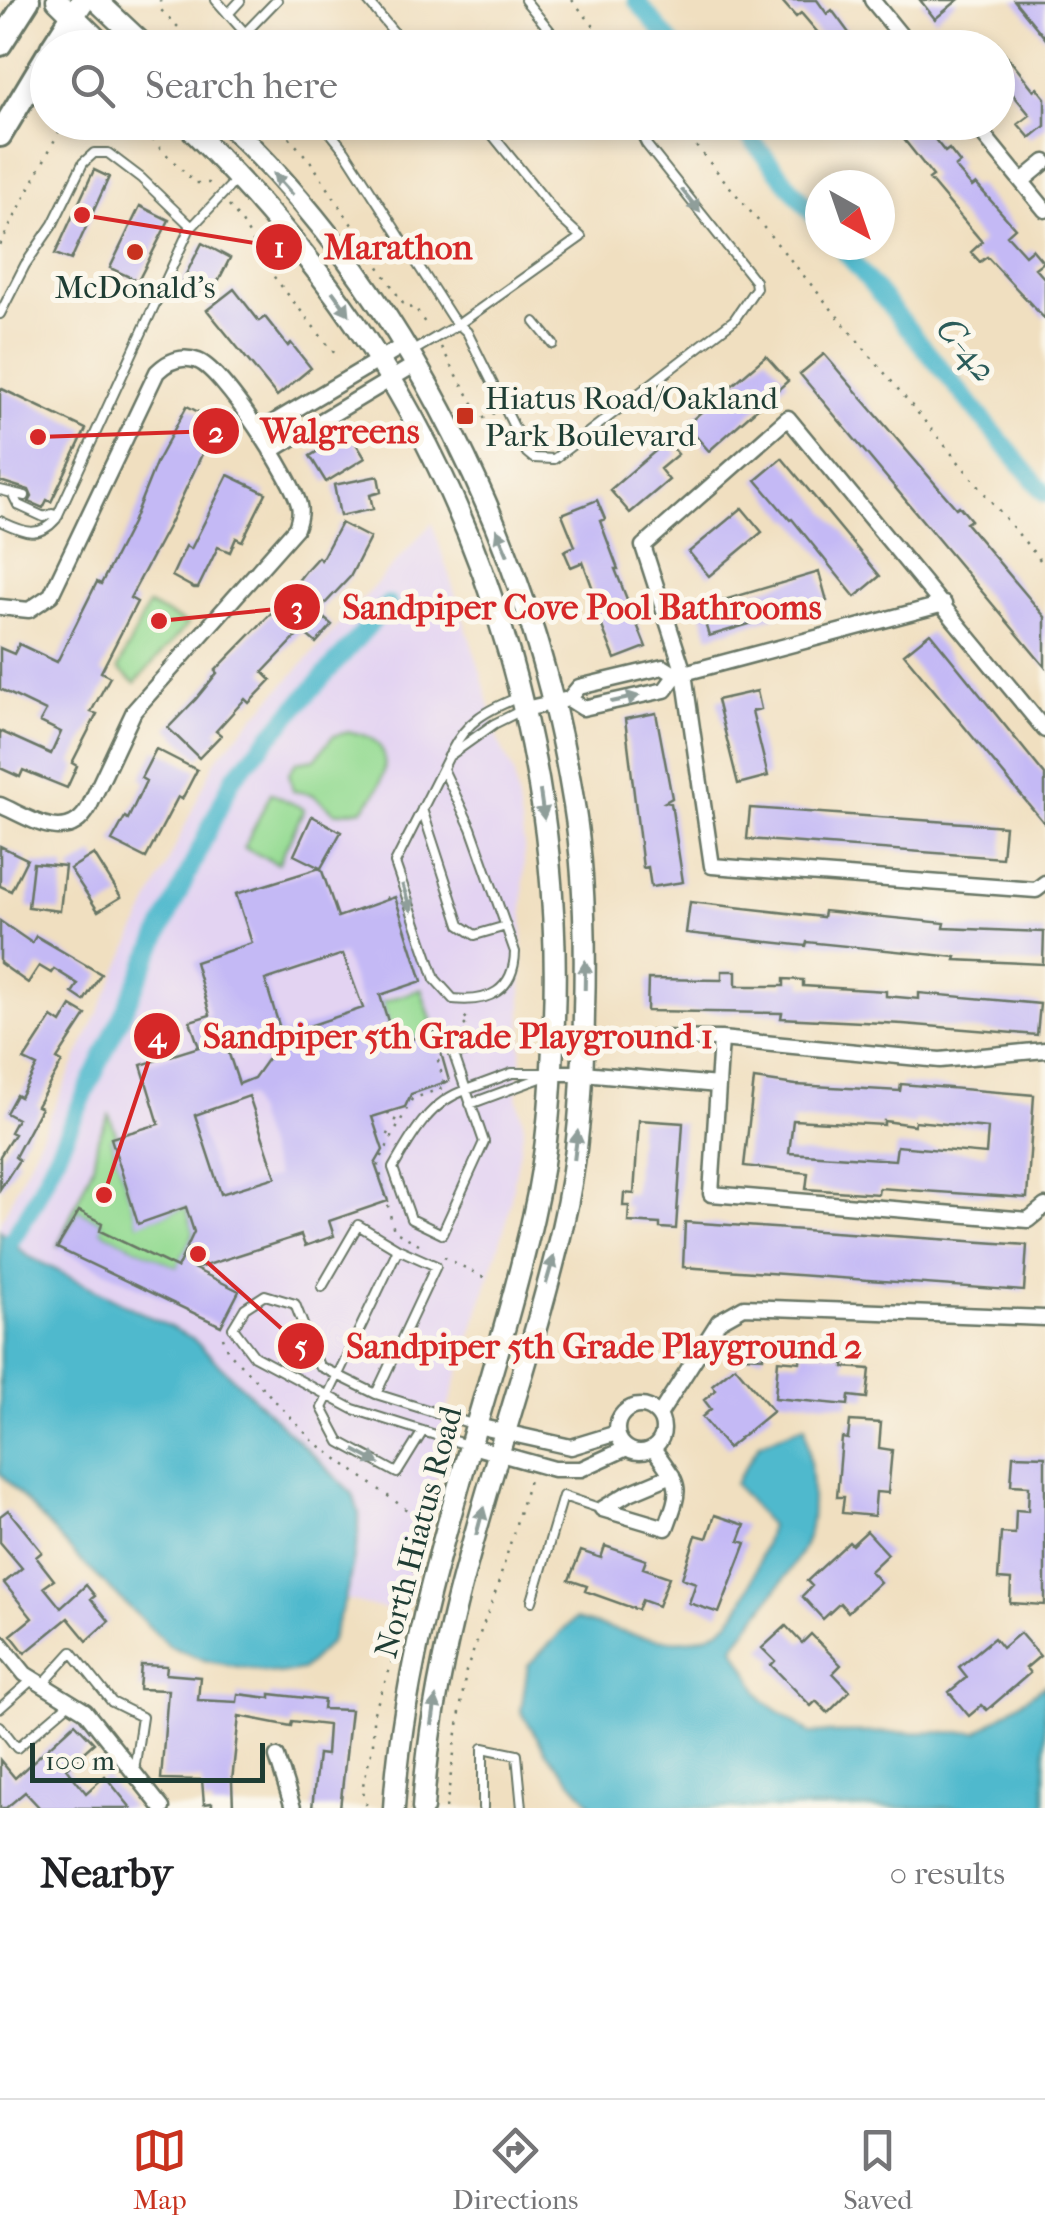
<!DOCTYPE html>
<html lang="en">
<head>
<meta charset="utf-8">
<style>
	:root { --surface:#fff; --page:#f2f2f2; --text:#202124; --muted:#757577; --line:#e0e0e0; --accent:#c8321e }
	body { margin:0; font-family:"IM FELL French Canon",serif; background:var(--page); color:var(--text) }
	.compass { position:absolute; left:805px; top:170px; width:90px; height:90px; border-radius:50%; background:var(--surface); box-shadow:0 5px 15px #0003; rotate:140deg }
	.scale { position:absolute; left:30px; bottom:25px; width:235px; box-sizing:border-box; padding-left:10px; border:5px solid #1f3d34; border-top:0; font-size:28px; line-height:35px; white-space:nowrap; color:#1f3d34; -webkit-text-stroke:8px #fbf7ec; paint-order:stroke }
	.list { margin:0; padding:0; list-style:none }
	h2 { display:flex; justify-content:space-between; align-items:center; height:130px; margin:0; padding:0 40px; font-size:42px }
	h2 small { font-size:32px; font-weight:400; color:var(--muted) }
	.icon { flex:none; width:55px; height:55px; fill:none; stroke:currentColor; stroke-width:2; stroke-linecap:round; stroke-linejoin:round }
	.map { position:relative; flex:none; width:1045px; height:1808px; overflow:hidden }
	.search { position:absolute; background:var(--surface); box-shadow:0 5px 15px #0003; left:30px; right:30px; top:30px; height:110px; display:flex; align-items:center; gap:25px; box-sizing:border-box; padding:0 35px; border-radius:55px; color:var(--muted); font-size:38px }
	.sheet { height:290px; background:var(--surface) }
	nav { display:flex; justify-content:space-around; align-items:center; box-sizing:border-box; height:140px; border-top:2px solid var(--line); background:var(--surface); font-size:28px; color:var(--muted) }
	nav a { display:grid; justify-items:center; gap:5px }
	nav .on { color:var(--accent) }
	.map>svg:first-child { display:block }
</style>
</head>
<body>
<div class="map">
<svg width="1045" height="1808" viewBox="0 0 1045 1808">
	<rect width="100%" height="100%" fill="#fbf7ec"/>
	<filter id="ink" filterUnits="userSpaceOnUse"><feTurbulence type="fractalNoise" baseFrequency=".01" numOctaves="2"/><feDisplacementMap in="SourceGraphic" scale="20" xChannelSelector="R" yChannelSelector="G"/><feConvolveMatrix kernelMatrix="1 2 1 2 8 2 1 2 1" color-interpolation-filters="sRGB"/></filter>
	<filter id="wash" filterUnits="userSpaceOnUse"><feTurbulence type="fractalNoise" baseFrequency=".0048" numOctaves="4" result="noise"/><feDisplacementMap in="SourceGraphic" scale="40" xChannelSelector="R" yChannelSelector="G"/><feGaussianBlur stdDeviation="2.25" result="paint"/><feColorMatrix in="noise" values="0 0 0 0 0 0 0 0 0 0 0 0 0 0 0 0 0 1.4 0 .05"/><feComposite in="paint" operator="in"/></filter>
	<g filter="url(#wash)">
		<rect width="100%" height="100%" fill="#f0dfc0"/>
		<path fill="#e3d3f2" d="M432,523l49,150 17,67 16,34 10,72 -3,217 -4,33 7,30 -17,94 -60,191 -6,33 2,12 -45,157 -53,-14 14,-65 -3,-33 -330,-246 -26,-25v-6l216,-465z"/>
		<path fill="#97dc94" stroke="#5b8c64" stroke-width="2.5" d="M148,605l40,19 -53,59 -17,-14z
			M349,732c50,4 40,51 14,77l-27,4 -24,-19 -19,-3 -4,-18 7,-11 19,-3 18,-23z
			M271,793l33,16 -26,55 -34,-16z
			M421,989l14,43 -40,12 -13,-42z
			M109,1115l8,21 -6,3 27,84 48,-16 8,25 -17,36 -77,-37 2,-8 -23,-12 -22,37 36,-83 5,-27z"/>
		<path fill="#50b9cd" stroke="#387b80" stroke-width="2.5" d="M0,1230l26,25 166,83 161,156 6,19v21l-14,65 -15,44 -28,27 -23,4 -72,-13 -38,-15 -94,-91 -75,-82z
			M805,1425c5,26 11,86 3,110 -12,36 -53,80 -74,112l30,54 46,32 168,-1 67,-47v123h-450l-49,-56 -25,-41 7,-46 47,-46c48,12 124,44 160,-5 17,-24 26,-60 35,-88l-35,-42 25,-41z"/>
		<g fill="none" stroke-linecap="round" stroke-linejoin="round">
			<path stroke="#50b9cd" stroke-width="18" d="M636,0l39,48
				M737,122l83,101
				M839,245l206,249
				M11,1241l22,-36 200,-427 155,-174"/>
		</g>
		<g id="blocks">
			<path fill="#c4b9f5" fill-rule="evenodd" d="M781,0h36l10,14 5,-4 28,38h-29l-30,-35 -5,4z
				M920,0h38l-23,19z
				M1014,0h31v38z
				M998,45l36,45 3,-2 8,10v28l-15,12 -12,-14 12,-9 -23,-28 -9,8z
				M890,122h31l24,30 4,-3 11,14 -5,4 17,20 4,-3 39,44 -8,7 18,20 7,-6 11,13 -8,6 10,11v40l-58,-62 -7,5 -9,-10 11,-10 -53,-63 4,-3z
				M94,170l15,7 -38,83 -16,-6z
				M140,206l29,14 -31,61 -28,-13z
				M202,243l28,15 -21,41 -28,-15z
				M234,289l25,32 6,-4 23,29 3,-3 20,25 -34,28 -70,-86z
				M824,354l132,154 3,-2 12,14 -5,3 79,94v50l-245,-293z
				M766,356l22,25 -79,70 -23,-26z
				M0,388l86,41 -35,73 -4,-2 -4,8 -14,-6 3,-5 -3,-7 -29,-9z
				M187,406l30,16 -48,103 -39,73 7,4 -36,70 9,5 -19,35 6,2 -25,49 5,3 -10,22 -44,-18 -3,7 -20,-9v-37l51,23 10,-22 -21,-10 6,-11 -46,-22v-41l14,6 5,-10 38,18 40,-80 4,2 31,-61 24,-60z
				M349,432l16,26 -39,24 -16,-26z
				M667,441l11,13 -18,15 9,11 -39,33 -20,-23z
				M782,458l98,118 -25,21 -63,-78 -2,1 -34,-40z
				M228,475l38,18 -24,48 -6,-3 -6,14 -12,-5 -20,41h-4l-22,-12 14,-30 5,3z
				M378,476l3,16 -11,3 3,14 -33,7 -6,-31z
				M597,500l8,19 -5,2 18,48h-3l31,78 -31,12 -26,-65 5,-2 -11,-30 -12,5 -7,-16 11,-5 -13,-32z
				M742,508l20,24 -53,44 -20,-24z
				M341,523l29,15 -20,39 -30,32 3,3 -3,3 12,10 -16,18 -14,-12 -39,41 8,8 -22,23 -4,-4 -29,32 5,4 -22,23 -31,-30 28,-29 21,-26 -2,-2 66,-68 26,-34 11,-12 3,3z
				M819,572l8,29 -118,35 -9,-29z
				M930,633l115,142v49l-141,-170z
				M757,691l4,18 -9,2 16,65 -30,8 -21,-84z
				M656,713l16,85 -7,4 6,1 12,79 -32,5 -3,-20 -5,1 -18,-149z
				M156,749l41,21 -15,29 -4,-2 -32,61 -34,-17 13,-24 3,2 18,-38 -5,-3z
				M750,808l255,18 -3,32 -255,-19z
				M312,816l29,16 -20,36 17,49 57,-20 27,84 -42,14 15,49 40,-12 14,49 -38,13 -6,13 -33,10 11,33 -8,14 13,37 -59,20 5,15 -29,10 -4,-11 -106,34 44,22 -18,35 -164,-78 22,-37 23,12 -2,8 77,37 17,-36 -8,-25 -48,17 -27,-86 48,-14 -18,-59 58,-18 -9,-26 20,-6 -15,-53 57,-19 -16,-49 84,-26 -26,-13zM343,954l20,54 -81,27 -17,-55zM261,1033l8,24 -15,21 -15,6 -13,-39zM249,1096l27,81 -55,17 -26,-79z
				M0,846l27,13 -16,32 -11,-5z
				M94,854l27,43 -23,14 -28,-42z
				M33,863l32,3 -5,45 -32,-4z
				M690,902l133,15 1,-6 121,12 -1,5 100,4 -1,32 -88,-4 1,-3 -149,-15 -1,4 -120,-13z
				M0,921l32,22 4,-7 65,38 -17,27 -12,-8 6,-9 -24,-15 -3,4 -12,-7 -11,17 -28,-20z
				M722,971h14v15h48v-7l19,1v6l83,5v5l33,3v-6l121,11 -3,31 -134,-11 -122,-6 1,-5 -135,-2 1,-32 74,1z
				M71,1006l15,9 -29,44 5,3 -25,44 4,2 -26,49 4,3 -19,29v-33l14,-22 -4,-2 7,-13 -11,-6 10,-18 4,2 17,-31 -13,-6 28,-43 9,6z
				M754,1079l42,6 104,6 1,-7 133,11 -7,103 -148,-10 -1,6 -72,-5 2,-16 -64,-7zM793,1120l91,5v-4l30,4 1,-4 73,7 -2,26 -89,-8 -2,14 -106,-7z
				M639,1120l44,3 -7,106 -16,-1v-4l-32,-2 1,-16h-6l1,-13 10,1z
				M685,1222l342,23 -3,46 -341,-24z
				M744,1342l19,1v14l-20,-1z
				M802,1351l43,4 -1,12 26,2 -3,29 -18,-2 -1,9 -73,-7 3,-38 22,2z
				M735,1366l38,45 -45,37 -26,-31 9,-8 -7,-9 12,-10 -4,-5z
				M850,1421l31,2 -2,25 13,2 -4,43 -12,-1 -2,24 -32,-3 2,-16h-7l5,-59 6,1z
				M1013,1455l32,1v149l-35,-2 1,-23 -13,-1 3,-46 14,1 1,-24 12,1 1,-25 -18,-1z
				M8,1510l34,42 -6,5 18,23 -10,7 17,21 25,-23 9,11 -4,3 18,22 -22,20 -19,-23 -43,35 -14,-18 21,-17 -28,-35 18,-15 -22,-26v-26z
				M715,1515l30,10 -6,16 7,2 -27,70 -30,-10 7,-20 -14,-5 14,-43 11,3z
				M867,1531l21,23 -18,17 10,11 -32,30 -8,-9 -17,16 -21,-23 10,-10 -5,-5 42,-39 3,3z
				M605,1546l41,14 -3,8 26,9 -11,29 -16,-6 -4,10 -53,-19 2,-5 -18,-6 12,-29 20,7z
				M786,1626l16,17 9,-9 30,31 -8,8 17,18 -22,22 -12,-12 -5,5 -40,-41 4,-4 -13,-13z
				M1020,1633l20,23 -14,12 4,5 -43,37 -5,-5 -13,11 -20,-24 18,-15 -8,-10 35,-29 8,10z
				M141,1665l26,1 -1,8 34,3 -2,23 39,2 1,-8 32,4v-4l54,6 -1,9 28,1 -11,98h-28l6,-54 8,1 2,-30 -36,-4 -1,5 -52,-10 -7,65 1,27h-21v-5l-8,1 -2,-24 -41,-1 7,-89 -29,-1z
				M75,1723l19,20 -28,25 20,25 19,-17 26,32h-91l-15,-16 -19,16h-6v-48l15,18z"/>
		</g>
	</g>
	<g filter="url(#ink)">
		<use href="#blocks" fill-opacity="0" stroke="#687665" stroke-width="2.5"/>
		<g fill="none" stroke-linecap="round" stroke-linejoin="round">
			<g stroke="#687665" stroke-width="12">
				<path id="lane" d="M216,0l29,33
					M367,0l40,48
					M525,0l39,48
					M228,14l12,-13
					M240,48l5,-15 32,-33
					M322,122l23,29 107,167 15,14 60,121 6,5 21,1 180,-139 22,-32 -1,-7 -109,-137 -11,-22
					M241,136l16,-14
					M0,314l25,-49 28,-41 30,-61 11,-10h14l33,25 50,48
					M535,322l18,22
					M413,351l46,-27 122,-87 -23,-21 -76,-94
					M591,392l19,22
					M0,490l25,6
					M13,495l5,10 26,12 8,-3 6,2
					M0,521c22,10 38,19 56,-2l133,-289 48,-51
					M451,752c16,-32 36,-42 68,-55
					M443,769l28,59 44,124c-1,39 -27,51 -62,47l-18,-20 -40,-116 54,-107 45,-32 28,-14
					M422,809l38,116 15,10 31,-9
					M501,1040l-47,15c10,29 20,58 30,87l-42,92 -31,-15 -18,-51c18,-31 36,-66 73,-78l46,-17h39
					M470,1104l76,-28
					M322,1287l36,-62 40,24
					M376,1394l60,-128 -38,-17 -76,159 18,34 57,31 26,-42
					M467,1445l-114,-36 -99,-53 -21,-28 12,-20 20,-13 30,9 24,62 57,28 96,30
					M532,1601l31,-105 39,13
					M43,1684l29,-32 40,50 30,15 -8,54
					M0,1708l33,-29
					M0,1726l17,22 55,-47
					M483,1808v-60l34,7 5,53"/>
			</g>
			<g stroke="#687665" stroke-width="19">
				<path id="street" d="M872,0l39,48
					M973,122l72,88
					M1022,181l23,-19
					M259,431l145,-86
					M271,451l145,-87
					M0,607l29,3 22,-15 106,-223c11,-11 25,-17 41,-11 25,9 95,118 101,144 2,8 0,15 -3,23l-162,183 -45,96c-21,39 -59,11 -89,-2
					M569,699l14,9 82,-18 11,-15 8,-2 260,-69
					M525,709l44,-10 10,-12 84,-20 13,8
					M1045,730l-257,-312 -145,128 41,127 28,193 324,24 9,-7
					M652,1038l69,1 219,21 105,-10
					M721,1039l-10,155 317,26 17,-14
					M552,1073h31l135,12
					M617 1429a23 23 0 1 1 46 0a23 23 0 1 1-46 0Z
					M659,1415l60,-94 25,-14 301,11
					M477,1426l94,21 46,-14
					M472,1446l82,23h27l46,-21
					M653,1448c27,39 30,35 13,80l-64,-19 25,-15 45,-19
					M0,1643l25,31 60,37 77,97
					M277,1757l16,51"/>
			</g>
			<g stroke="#687665" stroke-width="25">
				<path id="secondary" d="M57,0l49,48
					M96,0l51,48
					M184,122c62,62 122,129 171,201 138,203 208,451 199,695 -2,67 -6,134 -21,199 -44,194 -127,392 -139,591
					M226,122c185,176 308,432 348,683 11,67 12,139 10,207 -1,73 -5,145 -22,216 -45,193 -127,381 -139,580"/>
			</g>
			<g stroke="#687665" stroke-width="28">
				<path id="primary" d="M0,44l28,-44
					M52,48l31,-48
					M0,135l48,-80"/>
			</g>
			<path stroke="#687665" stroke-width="2.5" stroke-dasharray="2.5 8" stroke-linecap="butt" d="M160,0l1,10 38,38
				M572,0l40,48
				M140,122l14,20 41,41h14l5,5
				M275,122l36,40 95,146 9,-1 13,21
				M676,122l369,444
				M229,206l13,16 29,51 64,81
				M0,245l64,-123
				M441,347l41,72 12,-6
				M386,898l6,-2
				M464,1026l5,-5 -5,-5
				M388,1112l2,6 8,3
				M377,1133l7,-1 7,3
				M419,1244l-25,-13 -16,-67 34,-65 33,-12 -13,-50 5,-2
				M444,1257l45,23
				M223,1337l4,13 86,91 113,83 -25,90 -10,52 -18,49v29l-10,41 1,16 5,7
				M446,1808l20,-137 31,-83 32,-108"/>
			<use href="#lane" stroke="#fff" stroke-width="8"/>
			<use href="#street" stroke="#fff" stroke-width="14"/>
			<use href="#secondary" stroke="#fff" stroke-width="20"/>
			<use href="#primary" stroke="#fff" stroke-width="22"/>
		</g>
		<defs><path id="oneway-solid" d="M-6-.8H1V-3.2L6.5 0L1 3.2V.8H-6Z" transform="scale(2.5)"/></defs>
		<g fill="#8f9e9a">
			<use href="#oneway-solid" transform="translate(283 184) rotate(-132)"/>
			<use href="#oneway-solid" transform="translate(691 201) rotate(51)"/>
			<use href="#oneway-solid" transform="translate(341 303) rotate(54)"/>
			<use href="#oneway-solid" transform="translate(502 542) rotate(-113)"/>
			<use href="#oneway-solid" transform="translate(625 699) rotate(-12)"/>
			<use href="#oneway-solid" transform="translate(542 805) rotate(82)"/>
			<use href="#oneway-solid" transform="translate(407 898) rotate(71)"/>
			<use href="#oneway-solid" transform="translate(585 975) rotate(-89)"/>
			<use href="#oneway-solid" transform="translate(576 1145) rotate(-83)"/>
			<use href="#oneway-solid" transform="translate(550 1270) rotate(-74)"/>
			<use href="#oneway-solid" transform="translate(367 1457) rotate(28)"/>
			<use href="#oneway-solid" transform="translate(480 1521) rotate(-75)"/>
			<use href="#oneway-solid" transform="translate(434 1711) rotate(-82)"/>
		</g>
	</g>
	<g fill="#c8321e" stroke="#fbf7ec" stroke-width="4">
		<circle cx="135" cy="252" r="10"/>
		<rect x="455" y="406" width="20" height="20" rx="5"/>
	</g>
	<g text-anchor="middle" stroke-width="10" stroke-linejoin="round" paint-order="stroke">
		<g font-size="32" fill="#1f3d34" stroke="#fbf7ec">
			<text x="135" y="298">McDonald's</text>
			<text x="485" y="409" text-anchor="start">Hiatus Road/Oakland<tspan x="485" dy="37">Park Boulevard</tspan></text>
		</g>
		<g font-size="32" fill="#1f3d34" stroke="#fbf7ec">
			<text transform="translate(418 1532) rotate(-75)" y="11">North Hiatus Road</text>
		</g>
		<g font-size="35" font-style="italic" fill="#2b5c5a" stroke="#fbf7ec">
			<text transform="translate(967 349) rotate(50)" y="12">C-42</text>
		</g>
	</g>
	<path fill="none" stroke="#d62828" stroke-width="4" d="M82 215L279 247M38 437L216 431M159 621L297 607M104 1195L157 1036M198 1254L301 1346"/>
	<g fill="#d62828" stroke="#fbf7ec" stroke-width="4">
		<circle cx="82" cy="215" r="10"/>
		<circle cx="38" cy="437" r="10"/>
		<circle cx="159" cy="621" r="10"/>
		<circle cx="104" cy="1195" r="10"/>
		<circle cx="198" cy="1254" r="10"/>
		<circle cx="279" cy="247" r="25"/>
		<circle cx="216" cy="431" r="25"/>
		<circle cx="297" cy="607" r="25"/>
		<circle cx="157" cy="1036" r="25"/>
		<circle cx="301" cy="1346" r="25"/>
	</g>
	<g font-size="30" text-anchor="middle" font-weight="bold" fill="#fff">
		<text x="279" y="257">1</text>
		<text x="216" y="442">2</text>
		<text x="297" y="617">3</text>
		<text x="157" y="1047">4</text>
		<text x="301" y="1356">5</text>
	</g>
	<g font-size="35" text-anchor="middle" font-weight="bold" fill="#d62828" stroke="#fbf7ec" stroke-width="10" stroke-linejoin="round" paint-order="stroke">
		<text x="398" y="259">Marathon</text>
		<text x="340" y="443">Walgreens</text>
		<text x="582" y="619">Sandpiper Cove Pool Bathrooms</text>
		<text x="458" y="1048">Sandpiper 5th Grade Playground 1</text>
		<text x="604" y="1358">Sandpiper 5th Grade Playground 2</text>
	</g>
</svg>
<svg class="compass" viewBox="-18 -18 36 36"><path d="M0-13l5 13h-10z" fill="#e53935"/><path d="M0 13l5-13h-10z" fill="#757577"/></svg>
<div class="scale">100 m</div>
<div class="search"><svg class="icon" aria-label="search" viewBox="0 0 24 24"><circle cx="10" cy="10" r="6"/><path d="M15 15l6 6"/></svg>Search here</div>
</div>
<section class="sheet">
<h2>Nearby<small>0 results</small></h2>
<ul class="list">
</ul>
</section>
<nav>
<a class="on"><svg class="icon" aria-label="map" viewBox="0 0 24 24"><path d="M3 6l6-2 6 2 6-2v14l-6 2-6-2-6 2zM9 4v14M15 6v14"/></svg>Map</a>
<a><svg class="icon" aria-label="directions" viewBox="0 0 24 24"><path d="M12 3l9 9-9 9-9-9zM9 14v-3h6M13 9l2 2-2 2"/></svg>Directions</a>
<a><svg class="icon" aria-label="saved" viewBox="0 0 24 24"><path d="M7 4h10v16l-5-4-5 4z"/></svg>Saved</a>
</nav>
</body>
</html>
